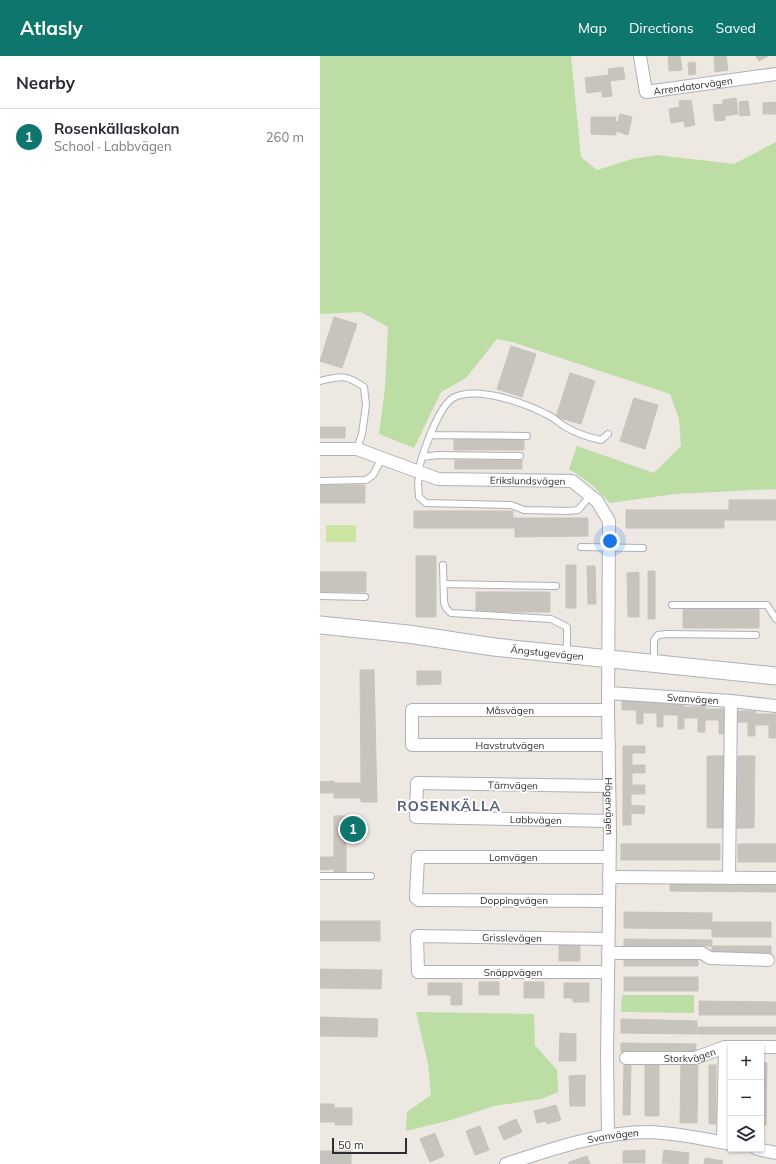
<!DOCTYPE html>
<html lang="en">
<head>
<meta charset="utf-8">
<style>
	:root { --surface:#fff; --page:#f2f2f3; --text:#2b2b33; --muted:#7c7c81; --line:#e1e1e2; --accent:#0f766e }
	body { margin:0; font-family:Mulish,sans-serif; background:var(--page); color:var(--text) }
	.controls { position:absolute; right:12px; bottom:12px; display:grid; overflow:hidden; border-radius:0px; box-shadow:0 1px 3px #0004 }
	.controls button { width:36px; height:36px; display:grid; place-items:center; padding:0; border:0; border-bottom:1px solid var(--line); background:var(--surface); color:var(--text); font:20px sans-serif }
	.scale { position:absolute; left:12px; bottom:10px; width:75px; box-sizing:border-box; padding-left:4px; border:2px solid #2e2e2e; border-top:0; font-size:11px; line-height:14px; white-space:nowrap; color:#2e2e2e; -webkit-text-stroke:3px #fff; paint-order:stroke }
	.you { position:absolute; left:290px; top:485px; width:14px; height:14px; margin:-10px; border:3px solid #fff; border-radius:50%; background:#1a73e8; box-shadow:0 0 0 6px #1a73e833 }
	.badge { display:grid; place-items:center; width:26px; height:26px; border-radius:50%; background:var(--accent); color:#fff; font-size:13px; font-weight:700 }
	.pin { position:absolute; translate:-50% -50%; border:2px solid #fff; box-shadow:0 1px 4px #0006 }
	.list { margin:0; padding:0; list-style:none }
	h2 { display:flex; justify-content:space-between; align-items:center; height:52px; margin:0; padding:0 16px; font-size:17px }
	h2 small { font-size:13px; font-weight:400; color:var(--muted) }
	.list li { display:grid; grid-template-columns:26px 1fr auto; gap:12px; align-items:center; box-sizing:border-box; height:56px; padding:0 16px; border-top:1px solid var(--line) }
	.list b { display:block; font-size:15px; white-space:nowrap }
	.list p { margin:0; font-size:13px; white-space:nowrap; color:var(--muted) }
	.list em { font-size:13px; font-style:normal; color:var(--muted) }
	.icon { flex:none; width:22px; height:22px; fill:none; stroke:currentColor; stroke-width:2; stroke-linecap:round; stroke-linejoin:round }
	.map { position:relative; flex:none; width:456px; height:1108px; overflow:hidden }
	header { display:flex; align-items:center; gap:24px; box-sizing:border-box; height:56px; padding:0 20px; background:var(--accent); color:#fff }
	header strong { font-size:19px }
	nav { display:flex; gap:22px; margin-inline-start:auto; font-size:14px }
	main { display:flex }
	aside { flex:1; background:var(--surface) }
	.map>svg:first-child { display:block }
</style>
</head>
<body>
<header>
<strong>Atlasly</strong>
<nav><a>Map</a><a>Directions</a><a>Saved</a></nav>
</header>
<main>
<aside>
<h2>Nearby<small></small></h2>
<ul class="list">
<li><span class="badge">1</span><div><b>Rosenkällaskolan</b><p>School · Labbvägen</p></div><em>260 m</em></li>
</ul>
</aside>
<div class="map">
<svg width="456" height="1108" viewBox="0 0 456 1108">
	<rect width="100%" height="100%" fill="#ede8e2"/>
	<path fill="#bcdea5" d="M0,0h251l10,101 16,13 35,-11 25,-4 77,9 42,-22v347l-101,5 -65,9 -19,-19 -22,-15 8,-23 77,27 27,-27 -2,-27 -9,-25 -158,-52 -15,-3 -31,39 -25,14 -27,56 -35,-14 6,-46 3,-61 -27,-15 -41,2z
		M302,939h72v18l-73,-1z
		M96,956l118,2 1,31 22,25 1,22 -17,7 -47,7 -43,14 -45,11 1,-19 24,-17 -3,-31z"/>
	<path fill="#cce4a2" d="M6,469h30v17h-30z"/>
	<path fill="#c7c3bd" stroke="#c9c3bb" d="M348,0h12l2,14 -13,1z
		M394,0h12l2,14 -13,2z
		M436,0h12l-9,5z
		M375,6l1,12 -7,1 -1,-12z
		M303,11l2,12 -15,2 -2,-12z
		M289,19l3,21 -10,1v-6l-15,2 -2,-15z
		M416,42l2,16 -13,2v4l-10,1 -2,-16 10,-1v-4z
		M371,44l4,25 -10,2 -1,-6 -13,2 -2,-14 11,-2 -1,-6z
		M428,45l2,14 -10,1 -1,-14z
		M456,46v12h-13v-11z
		M300,58l12,3 -4,18 -12,-4v4l-25,-1v-17h25l-1,4 3,1z
		M14,261l23,7 -15,44 -22,-7z
		M191,290l25,8 -14,43 -25,-8z
		M250,317l25,8 -14,43 -25,-7z
		M314,342l24,7 -13,44 -25,-8z
		M0,371h25v11h-25z
		M134,383h70v11h-70z
		M135,404h67v9h-67z
		M0,429h45v18h-45z
		M409,444h47v20h-52v8h-98v-18h103z
		M94,455h99v7h75v18l-73,1v-9h-101z
		M96,500h20v61h-20z
		M246,509h10v43h-10z
		M267,510h8l1,38h-8z
		M328,515h7v48h-7z
		M0,516h46v20h-46z
		M319,516v45h-11l-1,-44z
		M156,536h74v20h-74z
		M363,552l76,1v19h-76z
		M40,614h14l3,132h-16v-4h-27v-5h-14v-11l14,-1v2h27z
		M97,615h24v13l-24,1z
		M302,643h21v25h-6l-1,-14h-14z
		M323,645h20v26h-6v-14h-14z
		M343,648h21v25h-6v-14h-15z
		M364,651h21v25h-7v-14h-14z
		M385,653h20v25h-6v-14h-14z
		M415,655h20v25h-7v-14h-13z
		M435,658h21v24h-7v-13h-14z
		M303,690h22v7h-13v12h-9z
		M387,700h17v72h-17z
		M418,700h17l-1,72h-17z
		M303,709h22v8h-13v13l-9,-1z
		M303,729h22v9h-14v11h-8z
		M303,749l22,1 -1,8 -13,-1v12h-8z
		M14,760h12v56h-12v-3l-14,1v-13h14z
		M301,788h99v16h-99z
		M418,788h38v18h-38z
		M350,827h106v9l-106,-1z
		M304,856l88,1v16l-88,-1z
		M0,865h60v20h-60z
		M392,866h59v15h-59z
		M304,883l88,1v6h-88z
		M239,888h21v17h-21z
		M392,890h59v9h-59z
		M304,903l74,1v6h-74z
		M0,913l62,1 -1,19 -61,-1z
		M304,921h74v14h-74z
		M159,926h20v13h-20z
		M204,926h20v16h-20z
		M108,927h34v22h-11v-10h-23z
		M244,927h25v19h-16v-4h-9z
		M379,945l77,1v13h-77z
		M0,961l58,2 -1,18 -57,-1z
		M301,963l76,2v13l-76,-1z
		M378,971h78v7h-78z
		M240,977l16,1v27h-17z
		M301,987l75,1v9l-75,-1z
		M361,1005h17l-1,62h-17z
		M409,1006h2v59h-2z
		M441,1006l6,1 -1,62h-5z
		M304,1007h7l-1,52h-7z
		M325,1008h14v52h-14z
		M389,1009h7v59h-7z
		M265,1019v31h-15l-1,-30z
		M0,1048h14v4h18v17h-17v-3h-15z
		M236,1049l5,15 -14,4 -1,-3 -9,2 -3,-12z
		M196,1063l6,13 -18,8 -6,-13z
		M160,1070l9,24 -14,5 -9,-24z
		M115,1077l9,23 -14,6 -10,-23z
		M325,1094v13h-22v-12z
		M344,1094l25,3 -1,11 -26,-1z
		M0,1095h31v13h-31z
		M267,1100l3,8h-21v-2z
		M385,1102l18,3 -1,3h-18z"/>
	<g fill="none" stroke-linecap="round" stroke-linejoin="round">
		<g stroke="#aeb1b8" stroke-width="8">
			<path id="lane" d="M0,325c21,-5 25,-7 44,6l2,18 -4,29 -5,15
				M110,379l97,1
				M102,401l16,-2 82,1
				M98,416c4,-17 20,-65 35,-74 23,-13 71,5 93,16 7,3 12,8 18,12 11,7 23,11 37,14l7,-6
				M100,416l-2,11 1,14 7,6 85,2 13,5 44,1 10,-1 12,-14
				M0,425l46,-1 7,-5 9,-17
				M261,491l62,1
				M123,509l1,37 2,6 5,5 100,6 16,8v25
				M124,528l112,2
				M0,540l45,1
				M352,549h95l9,14
				M334,606v-22l4,-5 9,-1 89,1
				M0,820h51"/>
		</g>
		<g stroke="#aeb1b8" stroke-width="14">
			<g id="street">
				<path id="s1" d="M320,0l6,36 130,-18"/>
				<path id="s2" d="M0,393h37l81,30 134,2 25,20 12,20 -1,189 2,123 -3,222 1,81"/>
				<path id="s3" d="M289,637l122,8 45,5"/>
				<path id="s4" d="M288,654h-196v35h197"/>
				<path id="s5" d="M289,730l-192,-3 -1,34 193,4"/>
				<path d="M289,821l167,1"/>
				<path d="M409,822l2,-177"/>
				<path id="s6" d="M288,845l-189,-1 -3,-2 2,-41h191"/>
				<path d="M288,897h94l8,5 58,2"/>
				<path id="s7" d="M287,916h-189l-1,-36 191,3"/>
				<path id="s8" d="M306,1002h69l30,-11h51"/>
				<path d="M403,1086l2,-95"/>
				<path d="M437,1093l19,4"/>
				<path id="s9" d="M186,1108c46,-15 94,-32 143,-32 28,1 55,7 82,12"/>
			</g>
		</g>
		<g stroke="#aeb1b8" stroke-width="19">
			<g id="secondary">
				<path id="s10" d="M0,569l88,9 86,13 282,29"/>
			</g>
		</g>
		<use href="#lane" stroke="#fff" stroke-width="6"/>
		<use href="#street" stroke="#fff" stroke-width="12"/>
		<use href="#secondary" stroke="#fff" stroke-width="17"/>
	</g>
	<g text-anchor="middle" stroke-width="4" stroke-linejoin="round" paint-order="stroke">
		<g font-size="10" fill="#2e2e2e" stroke="#fff">
			<text dy="4" stroke="none"><textPath href="#s1" startOffset="84">Arrendatorvägen</textPath></text>
			<text dy="4" stroke="none"><textPath href="#s2" startOffset="213">Erikslundsvägen</textPath></text>
			<text dy="4" stroke="none"><textPath href="#s10" startOffset="229">Ängstugevägen</textPath></text>
			<text dy="4" stroke="none"><textPath href="#s3" startOffset="84">Svanvägen</textPath></text>
			<text x="190" y="658">Måsvägen</text>
			<text dy="4" stroke="none"><textPath href="#s4" startOffset="329">Havstrutvägen</textPath></text>
			<text transform="translate(193 729) rotate(1)" y="4">Tärnvägen</text>
			<text dy="4" stroke="none"><textPath href="#s2" startOffset="598">Hägervägen</textPath></text>
			<text dy="4" stroke="none"><textPath href="#s5" startOffset="346">Labbvägen</textPath></text>
			<text dy="4" stroke="none"><textPath href="#s6" startOffset="329">Lomvägen</textPath></text>
			<text x="194" y="848">Doppingvägen</text>
			<text dy="4" stroke="none"><textPath href="#s7" startOffset="320">Grisslevägen</textPath></text>
			<text x="193" y="920">Snäppvägen</text>
			<text dy="4" stroke="none"><textPath href="#s8" startOffset="64">Storkvägen</textPath></text>
			<text dy="4" stroke="none"><textPath href="#s9" startOffset="111">Svanvägen</textPath></text>
		</g>
		<g font-size="14" font-weight="bold" letter-spacing="1" fill="#525c7b" stroke="#fff">
			<text x="129" y="755">ROSENKÄLLA</text>
		</g>
	</g>
</svg>
<div class="controls">
<button>+</button>
<button>−</button>
<button><svg class="icon" aria-label="layers" viewBox="0 0 24 24"><path d="M12 4l9 5-9 5-9-5zM3 14l9 5 9-5"/></svg></button>
</div>
<div class="scale">50 m</div>
<div class="you"></div>
<div class="pin badge" style="left:33px;top:773px">1</div>
</div>
</main>
</body>
</html>
